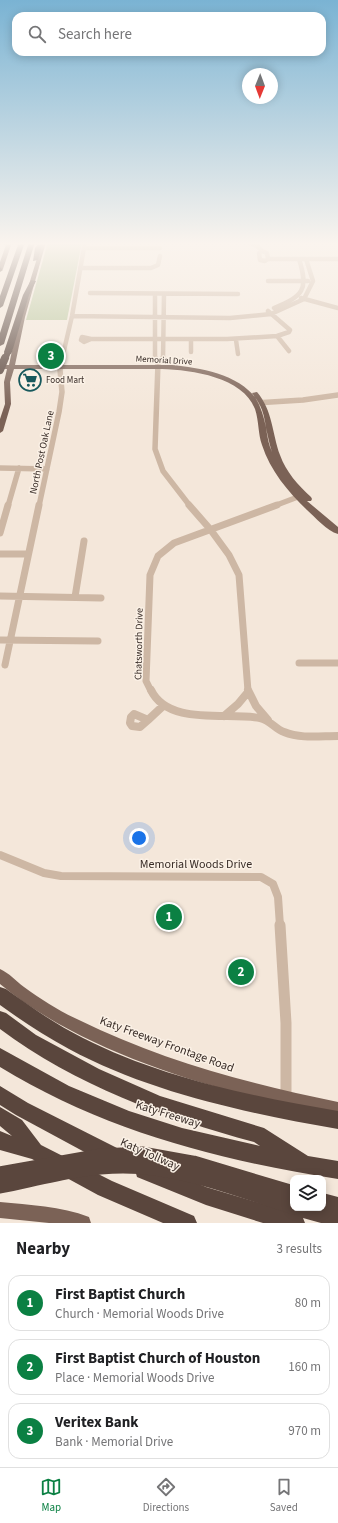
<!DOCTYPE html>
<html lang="en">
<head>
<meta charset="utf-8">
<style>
	:root { --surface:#fff; --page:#f2f2f2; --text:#202124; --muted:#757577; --line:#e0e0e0; --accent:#0b8043 }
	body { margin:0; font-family:"Source Sans 3",sans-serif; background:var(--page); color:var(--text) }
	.controls { position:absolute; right:12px; bottom:12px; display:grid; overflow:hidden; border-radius:8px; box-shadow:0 2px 10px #0003 }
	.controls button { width:36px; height:36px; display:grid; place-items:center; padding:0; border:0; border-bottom:1px solid var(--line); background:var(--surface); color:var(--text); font:20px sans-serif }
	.compass { position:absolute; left:242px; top:68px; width:36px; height:36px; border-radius:50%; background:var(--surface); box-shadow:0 2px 10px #0003; rotate:181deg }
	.you { position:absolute; left:139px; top:838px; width:14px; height:14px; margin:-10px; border:3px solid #fff; border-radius:50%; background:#1a73e8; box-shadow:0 0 0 6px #1a73e833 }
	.badge { display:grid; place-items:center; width:26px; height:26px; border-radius:50%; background:var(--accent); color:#fff; font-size:13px; font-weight:700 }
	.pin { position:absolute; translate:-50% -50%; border:2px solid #fff; box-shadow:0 1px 4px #0006 }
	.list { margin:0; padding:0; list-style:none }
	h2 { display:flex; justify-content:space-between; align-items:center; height:52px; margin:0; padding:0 16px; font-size:17px }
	h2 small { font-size:13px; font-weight:400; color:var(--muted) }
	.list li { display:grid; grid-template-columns:26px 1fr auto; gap:12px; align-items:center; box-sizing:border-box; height:56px; margin:0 8px 8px; padding:0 8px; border:1px solid var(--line); border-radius:12px }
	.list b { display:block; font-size:15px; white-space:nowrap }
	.list p { margin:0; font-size:13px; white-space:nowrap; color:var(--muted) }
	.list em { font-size:13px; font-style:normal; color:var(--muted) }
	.icon { flex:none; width:22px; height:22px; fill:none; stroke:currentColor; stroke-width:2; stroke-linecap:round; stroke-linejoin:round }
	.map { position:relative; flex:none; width:338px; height:1223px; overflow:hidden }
	.search { position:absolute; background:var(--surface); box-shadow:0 2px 10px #0003; left:12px; right:12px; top:12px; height:44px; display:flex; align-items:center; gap:10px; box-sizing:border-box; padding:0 14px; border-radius:12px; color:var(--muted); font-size:15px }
	.sheet { height:244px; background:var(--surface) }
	nav { display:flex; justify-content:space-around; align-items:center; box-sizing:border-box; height:56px; border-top:1px solid var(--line); background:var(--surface); font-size:11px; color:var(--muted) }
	nav a { display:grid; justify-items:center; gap:2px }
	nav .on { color:var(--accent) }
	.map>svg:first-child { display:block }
</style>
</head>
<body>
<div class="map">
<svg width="338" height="1223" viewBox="0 0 338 1223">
	<rect width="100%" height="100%" fill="#f4e7da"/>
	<path fill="#b6c498" d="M48,242h34l-15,78h-41z"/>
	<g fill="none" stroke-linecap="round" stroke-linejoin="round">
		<path stroke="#cdb7a4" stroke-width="4.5" d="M247,242l10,4 5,5
			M84,248h76
			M262,251l5,2 1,6 -3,2 -5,-1 -1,-7z
			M268,259h70
			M80,268h71l7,-3 2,-9
			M268,281h40
			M90,293l148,1
			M155,294v65
			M301,298l37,10
			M274,308c29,-12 35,-18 25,-49
			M72,316l158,2 41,-4 33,-15 9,-18 -7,-22
			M277,336l12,15
			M82,337l9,2 -7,3 -3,-2z
			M91,339h136l50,-3 12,-4 1,-2 -22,-19
			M191,339v13
			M236,340l2,14
			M62,359l10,-43 13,-74
			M163,359l1,-65"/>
		<path stroke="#cdb7a4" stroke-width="5.5" d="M155,358l3,5
			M158,363l-3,86 8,22 27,35
			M158,363l5,-5
			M255,403l48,-3 35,-5
			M0,468l47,1
			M8,506l11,-38
			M39,506l20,-94 3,-20 -2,-22 3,-12
			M274,506l29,-11"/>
		<path stroke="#cdb7a4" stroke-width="7" d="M189,505l21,24 19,26 10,20 9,116
			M0,533l8,-28
			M0,554h28
			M0,596l101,2
			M75,597l9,-56
			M0,640l98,1
			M299,663h39
			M5,665l34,-160
			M151,691l-5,-10 4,-106 8,-19 16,-13 103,-38"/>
		<path stroke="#cdb7a4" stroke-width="8" d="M151,690c17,36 76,22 109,28 10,2 15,11 24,14 17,7 36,4 54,4
			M248,690l8,16 12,14
			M134,714l14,6 -8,7 -8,-1 -2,-3 1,-6z
			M224,716l14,-12 10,-12
			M148,720l15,-14
			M0,855l44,18 17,3 200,1 12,7 5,13 2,29"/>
		<path stroke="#cdb7a4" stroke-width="11" d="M280,925l6,98v76"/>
		<path fill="#7b6256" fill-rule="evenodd" d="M7,242h5l-9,27 -3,2v-9z
			M42,242h4l-21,75 -10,48h157c31,3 78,11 90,45 5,14 4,29 10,42 -7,-22 -6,-40 -20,-59l5,-1c16,19 15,41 23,63 6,17 18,30 31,42l1,2 -1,2h-4l31,26v7c-11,-3 -23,-17 -31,-24 -19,-18 -37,-40 -45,-65 -4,-11 -3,-24 -7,-36 -12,-32 -63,-39 -93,-40h-148l-4,13 1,22 -8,27 -3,2v-14l5,-15 -1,-22 3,-13h-7v-4h9l10,-48z
			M0,969c9,4 16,12 24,18 18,13 35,24 55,33 81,40 170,64 259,82v14c-111,-22 -250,-59 -338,-132z
			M0,1202c29,3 61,4 89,15l2,6h-42l-49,-5z"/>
		<path fill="#5a463d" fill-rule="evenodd" d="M19,242h6l-22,64 -3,2v-12z
			M29,242h6l-31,102 -4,2v-13z
			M40,242h6l-5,6 -3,12 -5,1 2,-13z
			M0,267l3,3 -3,2z
			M31,280l5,1 -7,14 -17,57 -1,2h-6l-1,-2 19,-57z
			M0,987l6,2c25,18 49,35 77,49 79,40 168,58 255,73v18c-91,-16 -187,-36 -269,-80 -24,-13 -47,-28 -69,-44z
			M0,1011l6,2 30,22 63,34 61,27 104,32 44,28 30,5v18c-120,-19 -233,-48 -338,-112v-19l69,38 60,25 53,17 78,18 -6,-4c-89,-24 -179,-57 -254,-113z
			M0,1086l28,17 89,45 2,7 -2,7 -7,2 -7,-2 -87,-47 -16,-10z
			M0,1107l22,13 19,25 71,36 82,35 3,7h-34l-65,-28 -66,-36 -32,-9v-19l12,5 -12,-10z
			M144,1161l62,26 87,26 -2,-5 2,-4v4h30v-15l15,4v26h-17l-18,-5 2,5h-42l-57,-18 -69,-28 -2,-7 2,-7z"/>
		<path stroke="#5a463d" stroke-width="6" d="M5,359l3,-7"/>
		<path stroke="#5a463d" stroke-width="8" d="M0,370l5,-12"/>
		<path stroke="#5a463d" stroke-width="17" d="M0,1175l100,-18 43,-2 50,9 100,30
			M0,1185c40,-8 81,-20 123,-20 58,0 115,23 170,41"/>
	</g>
	<linearGradient id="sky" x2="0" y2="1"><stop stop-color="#7ab3d3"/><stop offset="0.59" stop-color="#faf4ee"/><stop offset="1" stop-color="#faf4ee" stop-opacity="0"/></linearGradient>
	<rect width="338" height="413" fill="url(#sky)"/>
	<defs>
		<g id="supermarket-ring" transform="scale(1.15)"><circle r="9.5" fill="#fbf1e6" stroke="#18595d" stroke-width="1.5"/><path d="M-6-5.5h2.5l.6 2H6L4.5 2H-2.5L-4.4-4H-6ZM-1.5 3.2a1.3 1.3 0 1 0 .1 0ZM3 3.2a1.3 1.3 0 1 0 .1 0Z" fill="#18595d"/></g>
	</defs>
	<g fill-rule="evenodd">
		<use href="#supermarket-ring" x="30" y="380"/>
	</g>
	<g text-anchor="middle" stroke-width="3" stroke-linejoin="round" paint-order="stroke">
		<g font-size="9" fill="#382c27" stroke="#fbf1e6">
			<text transform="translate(164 360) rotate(3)" y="3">Memorial Drive</text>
		</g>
		<g font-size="9" fill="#382c27" stroke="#fbf1e6" text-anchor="start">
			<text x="46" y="383">Food Mart</text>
		</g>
		<g font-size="10" fill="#382c27" stroke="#fbf1e6">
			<text transform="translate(41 452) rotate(-78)" y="4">North Post Oak Lane</text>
			<text transform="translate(138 644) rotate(-89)" y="4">Chatsworth Drive</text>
		</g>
		<g font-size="12" fill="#382c27" stroke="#fbf1e6">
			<text x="196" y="868">Memorial Woods Drive</text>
			<text transform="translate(167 1044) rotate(20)" y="4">Katy Freeway Frontage Road</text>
			<text transform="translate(168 1114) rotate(17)" y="4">Katy Freeway</text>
			<text transform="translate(150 1154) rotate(24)" y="4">Katy Tollway</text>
		</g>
	</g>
</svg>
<div class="controls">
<button><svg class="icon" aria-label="layers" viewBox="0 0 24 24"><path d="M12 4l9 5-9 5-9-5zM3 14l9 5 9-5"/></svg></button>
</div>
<svg class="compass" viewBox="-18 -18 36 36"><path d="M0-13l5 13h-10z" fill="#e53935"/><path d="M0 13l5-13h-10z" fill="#757577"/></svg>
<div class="you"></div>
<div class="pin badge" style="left:169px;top:917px">1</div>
<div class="pin badge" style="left:241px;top:972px">2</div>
<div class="pin badge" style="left:51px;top:356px">3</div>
<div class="search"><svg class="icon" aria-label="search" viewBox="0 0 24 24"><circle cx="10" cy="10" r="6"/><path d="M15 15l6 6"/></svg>Search here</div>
</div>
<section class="sheet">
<h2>Nearby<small>3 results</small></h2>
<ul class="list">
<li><span class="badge">1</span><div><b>First Baptist Church</b><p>Church · Memorial Woods Drive</p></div><em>80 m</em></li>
<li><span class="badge">2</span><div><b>First Baptist Church of Houston</b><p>Place · Memorial Woods Drive</p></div><em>160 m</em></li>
<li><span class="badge">3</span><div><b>Veritex Bank</b><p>Bank · Memorial Drive</p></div><em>970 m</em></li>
</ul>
</section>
<nav>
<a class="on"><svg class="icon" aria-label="map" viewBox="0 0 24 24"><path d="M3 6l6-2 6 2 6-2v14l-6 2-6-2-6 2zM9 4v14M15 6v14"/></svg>Map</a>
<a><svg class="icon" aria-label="directions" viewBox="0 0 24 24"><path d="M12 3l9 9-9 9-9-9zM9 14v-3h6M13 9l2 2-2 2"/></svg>Directions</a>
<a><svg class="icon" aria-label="saved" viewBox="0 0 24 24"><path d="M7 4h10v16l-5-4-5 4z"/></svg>Saved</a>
</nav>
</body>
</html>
